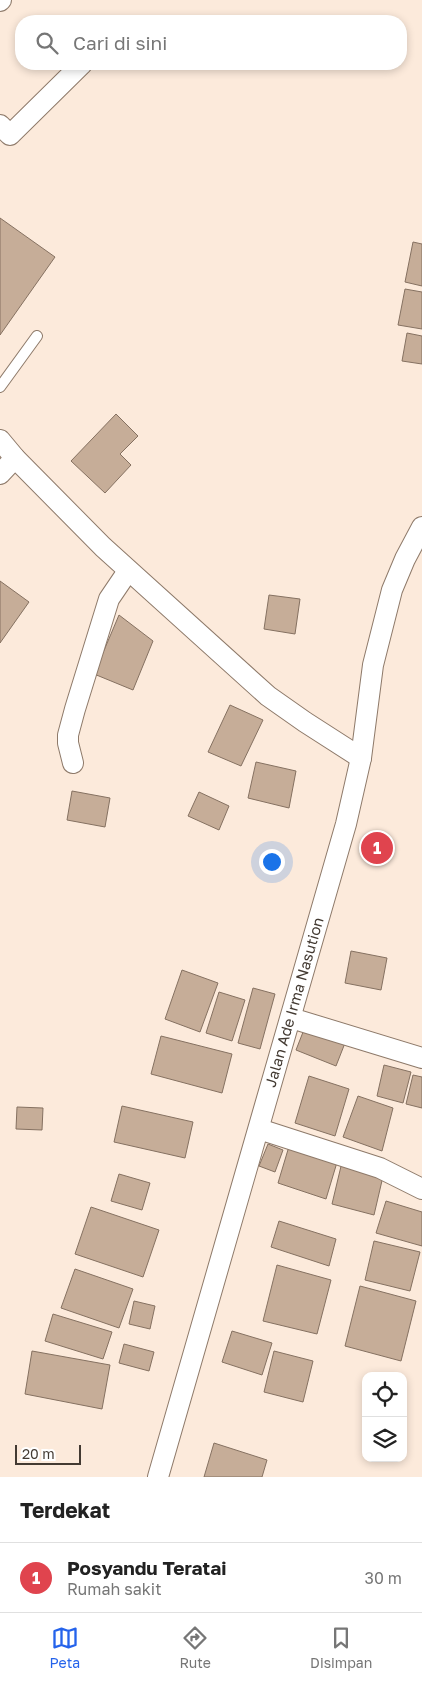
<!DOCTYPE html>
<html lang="id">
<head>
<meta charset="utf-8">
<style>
	:root { --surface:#fff; --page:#f2f2f2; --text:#222; --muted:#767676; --line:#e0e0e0; --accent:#2563eb }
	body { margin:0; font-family:"Golos Text",sans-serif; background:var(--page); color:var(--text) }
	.controls { position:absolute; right:15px; bottom:15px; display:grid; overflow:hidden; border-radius:10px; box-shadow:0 2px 8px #0003 }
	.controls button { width:45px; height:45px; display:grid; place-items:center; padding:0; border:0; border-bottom:1px solid var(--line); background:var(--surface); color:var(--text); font:25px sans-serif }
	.scale { position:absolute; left:15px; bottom:12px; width:66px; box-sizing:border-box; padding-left:5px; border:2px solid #433a32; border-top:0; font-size:14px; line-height:18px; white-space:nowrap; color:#433a32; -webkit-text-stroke:4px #fff; paint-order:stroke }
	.you { position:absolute; left:271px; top:861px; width:18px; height:18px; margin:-12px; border:4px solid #fff; border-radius:50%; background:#1a73e8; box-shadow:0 0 0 8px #1a73e833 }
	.badge { display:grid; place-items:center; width:32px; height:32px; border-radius:50%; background:var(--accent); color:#fff; font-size:16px; font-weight:700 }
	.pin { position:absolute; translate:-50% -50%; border:2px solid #fff; box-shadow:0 1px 5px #0006 }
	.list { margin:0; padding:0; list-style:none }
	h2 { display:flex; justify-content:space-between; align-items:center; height:65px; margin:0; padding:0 20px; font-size:21px }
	h2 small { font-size:16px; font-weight:400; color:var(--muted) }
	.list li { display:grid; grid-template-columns:32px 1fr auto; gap:15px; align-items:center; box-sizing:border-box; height:70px; padding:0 20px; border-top:1px solid var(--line) }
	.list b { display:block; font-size:19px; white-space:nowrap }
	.list p { margin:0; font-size:16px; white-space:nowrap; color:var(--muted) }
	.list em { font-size:16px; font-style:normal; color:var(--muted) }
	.icon { flex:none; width:28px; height:28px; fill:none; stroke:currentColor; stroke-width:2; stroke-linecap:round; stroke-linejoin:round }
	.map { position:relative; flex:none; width:422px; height:1477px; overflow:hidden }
	.search { position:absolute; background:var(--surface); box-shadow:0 2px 8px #0003; left:15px; right:15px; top:15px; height:55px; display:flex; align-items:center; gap:12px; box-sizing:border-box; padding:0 18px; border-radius:20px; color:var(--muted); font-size:19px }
	.sheet { height:135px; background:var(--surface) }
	nav { display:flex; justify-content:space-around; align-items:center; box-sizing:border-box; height:70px; border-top:1px solid var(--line); background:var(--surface); font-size:14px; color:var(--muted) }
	nav a { display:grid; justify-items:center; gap:2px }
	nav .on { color:var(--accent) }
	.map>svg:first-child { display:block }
</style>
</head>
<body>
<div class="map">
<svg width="422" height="1477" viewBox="0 0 422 1477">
	<rect width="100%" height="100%" fill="#fceadb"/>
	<path fill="#c6ad98" stroke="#857161" d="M0,218l55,39 -55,78z
		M413,242l9,2v42l-17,-4z
		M405,289l17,3v37l-24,-4z
		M407,333l15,3v28l-20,-3z
		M116,414l22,22 -18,18 11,11 -26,28 -34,-32z
		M0,581l29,21 -29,41z
		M269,595l31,4 -5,35 -31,-5z
		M119,615l34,26 -20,49 -39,-16z
		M230,705l33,15 -22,46 -33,-14z
		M256,762l40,9 -7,37 -41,-10z
		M72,791l38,7 -5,29 -38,-7z
		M199,792l30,14 -10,24 -31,-14z
		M368,834l24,7 -5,21 -24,-7z
		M351,951l36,7 -6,32 -36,-7z
		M182,970l36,13 -18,49 -35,-13z
		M253,988l22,6 -15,55 -22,-6z
		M219,992l26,8 -13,41 -26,-8z
		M305,1027l40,16 -9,23 -40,-16z
		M161,1036l71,18 -10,39 -71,-19z
		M384,1065l27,7 -8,31 -26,-7z
		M413,1075l9,2v31l-16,-4z
		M309,1076l40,13 -14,47 -40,-13z
		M358,1096l35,12 -11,43 -39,-14z
		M122,1106l71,16 -8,36 -71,-16z
		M17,1107l26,1 -1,22 -26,-1z
		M290,1143l48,16 -12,40 -48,-16z
		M268,1144l15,6 -8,22 -16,-6z
		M342,1162l42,10 -10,43 -42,-11z
		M119,1174l31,9 -8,27 -31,-9z
		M386,1201l36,11v34l-46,-13z
		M91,1207l68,23 -16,47 -68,-23z
		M279,1221l57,18 -7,27 -58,-19z
		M374,1241l46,11 -10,39 -45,-11z
		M277,1265l54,15 -14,54 -54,-13z
		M75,1269l58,20 -14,39 -58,-20z
		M360,1286l56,15 -15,60 -56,-15z
		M134,1301l21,5 -5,23 -21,-5z
		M53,1314l59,18 -9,27 -58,-18z
		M232,1331l40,12 -10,32 -40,-13z
		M124,1344l30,8 -5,19 -30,-8z
		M32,1351l78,14 -8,44 -77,-15z
		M274,1351l39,10 -10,41 -39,-10z
		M214,1443l53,17 -5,17h-58z"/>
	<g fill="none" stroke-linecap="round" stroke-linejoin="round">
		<g stroke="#8e7a6a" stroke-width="12">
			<path id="lane" d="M0,387l37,-51"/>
		</g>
		<g stroke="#8e7a6a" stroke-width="22">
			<g id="street">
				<path d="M0,1l1,-1"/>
				<path d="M0,125l10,10 72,-71"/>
				<path d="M0,440l15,18 88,89 165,149 37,26 56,36"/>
				<path d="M0,474l15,-16"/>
				<path d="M73,763l-5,-20v-8l7,-26 34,-110 19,-28"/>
				<path d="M291,1018l131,40"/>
				<path d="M259,1129l121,39 42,21"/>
				<path id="s1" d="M158,1477l188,-653 15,-66 12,-93 19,-75 13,-31 17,-32"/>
			</g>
		</g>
		<use href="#lane" stroke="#fff" stroke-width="10"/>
		<use href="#street" stroke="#fff" stroke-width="20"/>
	</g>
	<g text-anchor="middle" stroke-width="4" stroke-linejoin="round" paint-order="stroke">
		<g font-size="15" fill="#433a32" stroke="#fff">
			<text dy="5" stroke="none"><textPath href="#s1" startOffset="494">Jalan Ade Irma Nasution</textPath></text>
		</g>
	</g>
</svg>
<div class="controls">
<button><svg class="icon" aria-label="locate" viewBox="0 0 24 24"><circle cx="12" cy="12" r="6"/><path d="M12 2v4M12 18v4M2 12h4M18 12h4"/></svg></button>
<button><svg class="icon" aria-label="layers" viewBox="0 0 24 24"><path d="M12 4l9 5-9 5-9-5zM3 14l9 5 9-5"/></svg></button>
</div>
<div class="scale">20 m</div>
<div class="you"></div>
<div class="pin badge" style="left:377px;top:848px;background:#e0444e">1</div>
<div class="search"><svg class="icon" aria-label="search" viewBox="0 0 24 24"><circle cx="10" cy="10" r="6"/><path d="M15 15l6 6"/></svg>Cari di sini</div>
</div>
<section class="sheet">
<h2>Terdekat<small></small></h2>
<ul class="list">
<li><span class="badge" style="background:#e0444e">1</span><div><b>Posyandu Teratai</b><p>Rumah sakit</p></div><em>30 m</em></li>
</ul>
</section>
<nav>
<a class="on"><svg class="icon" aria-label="map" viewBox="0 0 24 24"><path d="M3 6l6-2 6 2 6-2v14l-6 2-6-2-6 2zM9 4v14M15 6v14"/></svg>Peta</a>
<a><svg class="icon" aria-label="directions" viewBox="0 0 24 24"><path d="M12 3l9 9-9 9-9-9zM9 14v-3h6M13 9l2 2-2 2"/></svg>Rute</a>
<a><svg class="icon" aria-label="saved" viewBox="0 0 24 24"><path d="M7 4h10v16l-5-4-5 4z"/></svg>Disimpan</a>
</nav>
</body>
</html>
